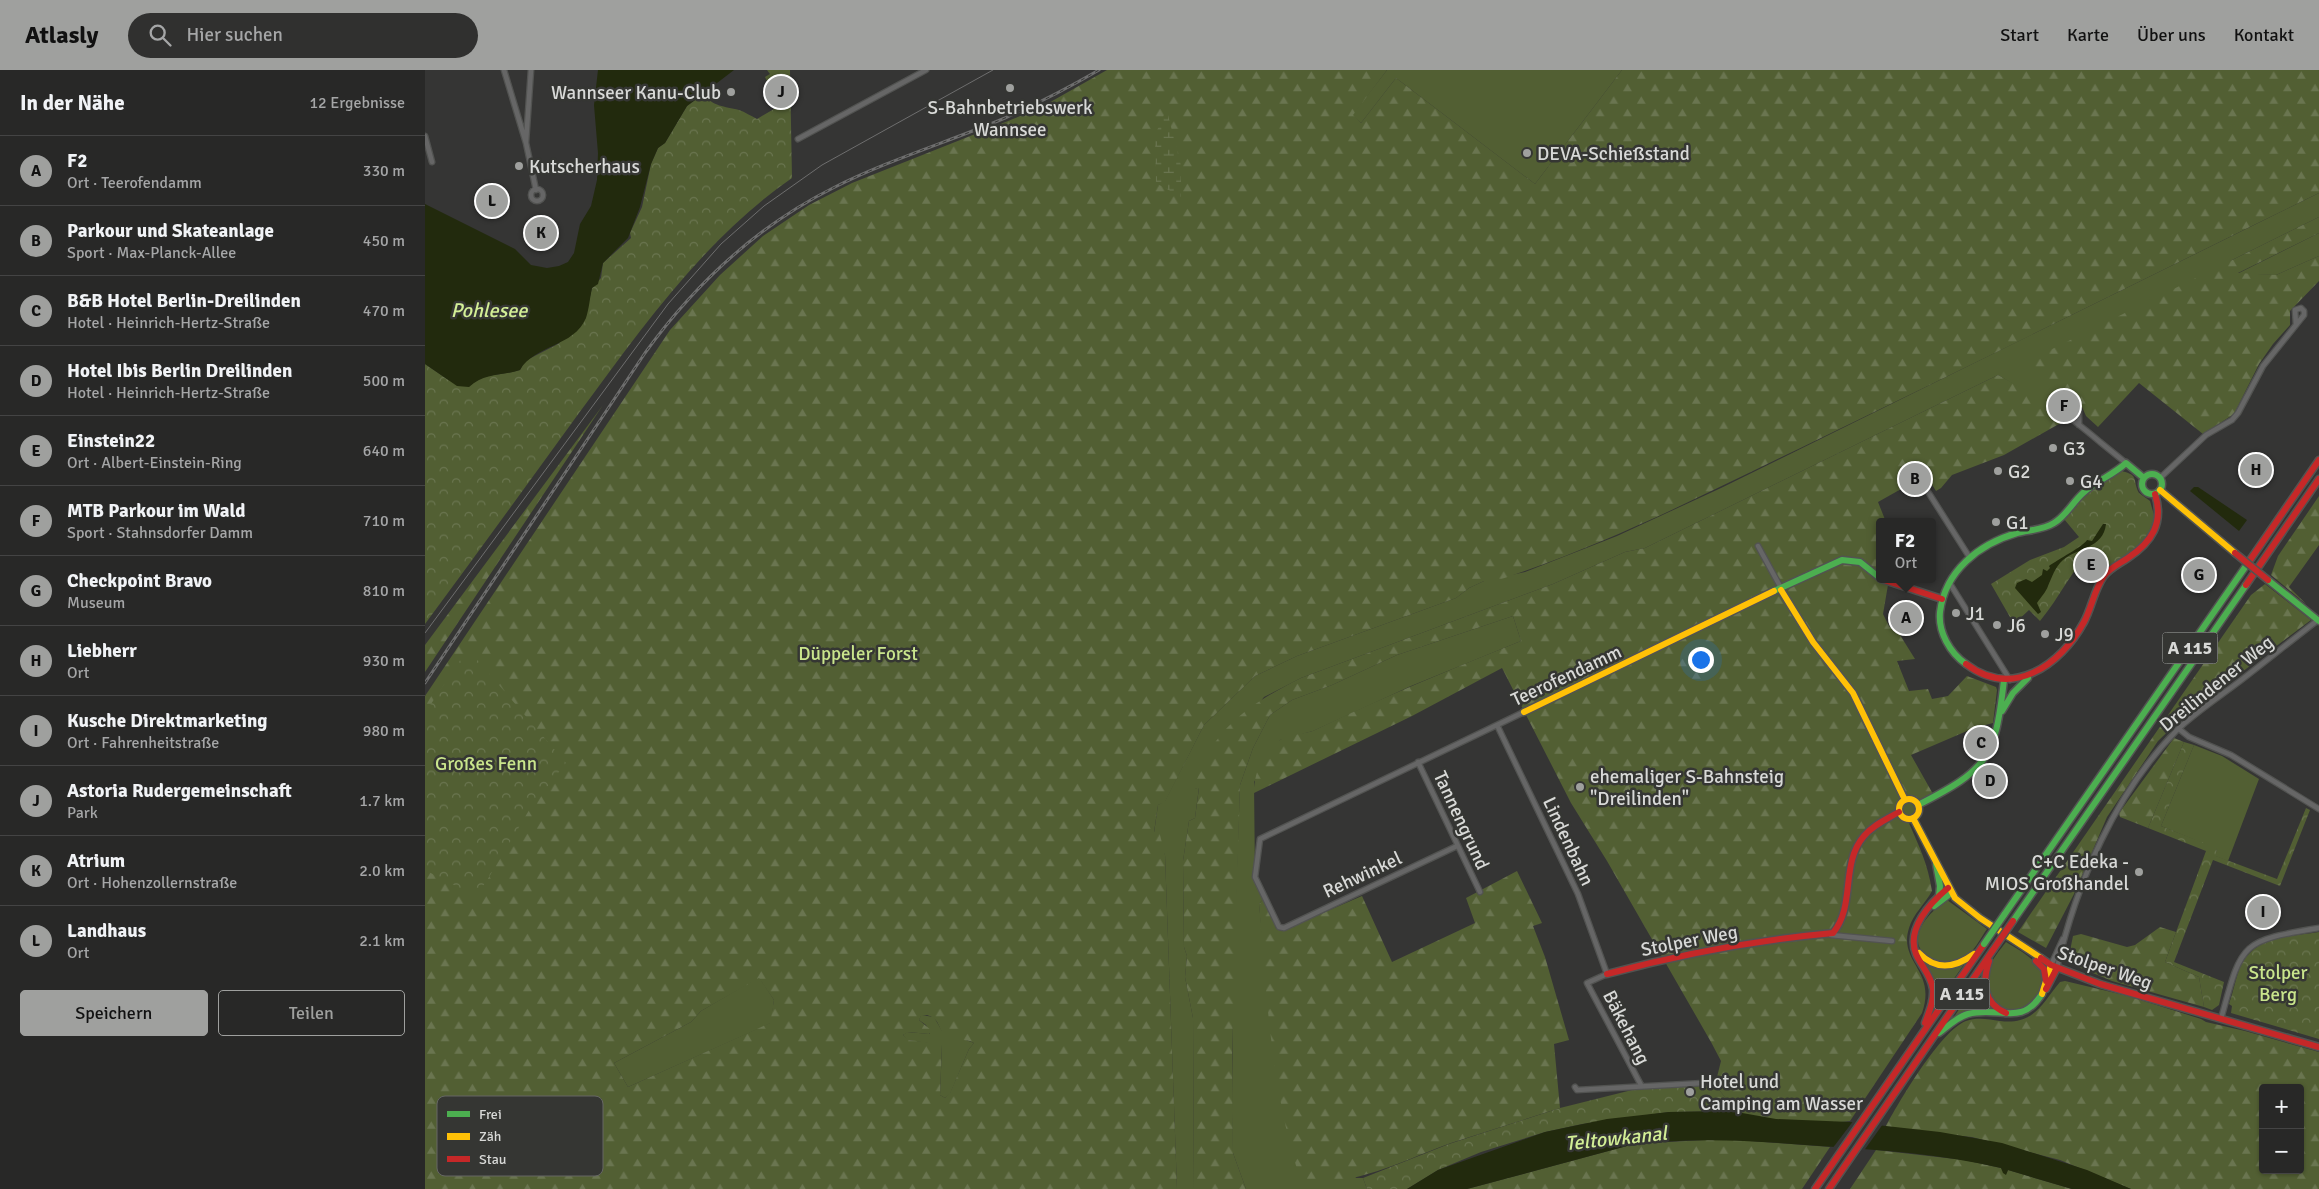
<!DOCTYPE html>
<html lang="de">
<head>
<meta charset="utf-8">
<style>
	:root { --surface:#282827; --page:#30302f; --text:#f1f3f6; --muted:#a5a6a7; --line:#444; --accent:#9fa09e }
	body { margin:0; font-family:Signika,sans-serif; background:var(--page); color:var(--text) }
	.controls { position:absolute; right:15px; bottom:15px; display:grid; overflow:hidden; border-radius:5px; box-shadow:0 1px 4px #0004 }
	.controls button { width:45px; height:45px; display:grid; place-items:center; padding:0; border:0; border-bottom:1px solid var(--line); background:var(--surface); color:var(--text); font:25px sans-serif }
	.you { position:absolute; left:1275px; top:589px; width:18px; height:18px; margin:-12px; border:4px solid #fff; border-radius:50%; background:#1a73e8; box-shadow:0 0 0 8px #1a73e833 }
	.badge { display:grid; place-items:center; width:32px; height:32px; border-radius:50%; background:var(--accent); color:#111; font-size:16px; font-weight:700 }
	.pin { position:absolute; translate:-50% -50%; border:2px solid #fff; box-shadow:0 1px 5px #0006 }
	.popup { position:absolute; left:1451px; top:448px; width:60px; height:65px; box-sizing:border-box; display:grid; place-content:center; border-radius:5px; background:var(--surface); filter:drop-shadow(0 1px 4px #0005); font-size:16px; white-space:nowrap; color:var(--muted) }
	.popup b { font-size:19px; color:var(--text) }
	.popup::after { content:''; position:absolute; left:50%; top:100%; margin-left:-10px; border:10px solid transparent; border-top-color:var(--surface) }
	.list { margin:0; padding:0; list-style:none }
	h2 { display:flex; justify-content:space-between; align-items:center; height:65px; margin:0; padding:0 20px; font-size:21px }
	h2 small { font-size:16px; font-weight:400; color:var(--muted) }
	.list li { display:grid; grid-template-columns:32px 1fr auto; gap:15px; align-items:center; box-sizing:border-box; height:70px; padding:0 20px; border-top:1px solid var(--line) }
	.list b { display:block; font-size:19px; white-space:nowrap }
	.list p { margin:0; font-size:16px; white-space:nowrap; color:var(--muted) }
	.list em { font-size:16px; font-style:normal; color:var(--muted) }
	.actions { display:flex; gap:10px; padding:15px 20px }
	.actions a { flex:1; padding:11px 0; border:1px solid var(--accent); border-radius:5px; text-align:center; font-size:18px; color:var(--accent) }
	.actions .main { background:var(--accent); color:#111 }
	.icon { flex:none; width:28px; height:28px; fill:none; stroke:currentColor; stroke-width:2; stroke-linecap:round; stroke-linejoin:round }
	.map { position:relative; flex:none; width:1894px; height:1119px; overflow:hidden }
	header { display:flex; align-items:center; gap:30px; box-sizing:border-box; height:70px; padding:0 25px; background:var(--accent); color:#111 }
	header strong { font-size:24px }
	nav { display:flex; gap:28px; margin-inline-start:auto; font-size:18px }
	.search { width:350px; height:45px; background:var(--page); display:flex; align-items:center; gap:12px; box-sizing:border-box; padding:0 18px; border-radius:28px; color:var(--muted); font-size:19px }
	main { display:flex }
	aside { flex:1; background:var(--surface) }
	.map>svg:first-child { display:block }
</style>
</head>
<body>
<header>
<strong>Atlasly</strong>
<div class="search"><svg class="icon" aria-label="search" viewBox="0 0 24 24"><circle cx="10" cy="10" r="6"/><path d="M15 15l6 6"/></svg>Hier suchen</div>
<nav><a>Start</a><a>Karte</a><a>Über uns</a><a>Kontakt</a></nav>
</header>
<main>
<aside>
<h2>In der Nähe<small>12 Ergebnisse</small></h2>
<ul class="list">
<li><span class="badge">A</span><div><b>F2</b><p>Ort · Teerofendamm</p></div><em>330 m</em></li>
<li><span class="badge">B</span><div><b>Parkour und Skateanlage</b><p>Sport · Max-Planck-Allee</p></div><em>450 m</em></li>
<li><span class="badge">C</span><div><b>B&amp;B Hotel Berlin-Dreilinden</b><p>Hotel · Heinrich-Hertz-Straße</p></div><em>470 m</em></li>
<li><span class="badge">D</span><div><b>Hotel Ibis Berlin Dreilinden</b><p>Hotel · Heinrich-Hertz-Straße</p></div><em>500 m</em></li>
<li><span class="badge">E</span><div><b>Einstein22</b><p>Ort · Albert-Einstein-Ring</p></div><em>640 m</em></li>
<li><span class="badge">F</span><div><b>MTB Parkour im Wald</b><p>Sport · Stahnsdorfer Damm</p></div><em>710 m</em></li>
<li><span class="badge">G</span><div><b>Checkpoint Bravo</b><p>Museum</p></div><em>810 m</em></li>
<li><span class="badge">H</span><div><b>Liebherr</b><p>Ort</p></div><em>930 m</em></li>
<li><span class="badge">I</span><div><b>Kusche Direktmarketing</b><p>Ort · Fahrenheitstraße</p></div><em>980 m</em></li>
<li><span class="badge">J</span><div><b>Astoria Rudergemeinschaft</b><p>Park</p></div><em>1.7 km</em></li>
<li><span class="badge">K</span><div><b>Atrium</b><p>Ort · Hohenzollernstraße</p></div><em>2.0 km</em></li>
<li><span class="badge">L</span><div><b>Landhaus</b><p>Ort</p></div><em>2.1 km</em></li>
</ul>
<div class="actions"><a class="main">Speichern</a><a>Teilen</a></div>
</aside>
<div class="map">
<svg width="1894" height="1119" viewBox="0 0 1894 1119">
	<defs>
		<pattern id="forest-firs" width="22" height="20" patternUnits="userSpaceOnUse" patternTransform="scale(1.25)"><rect width="22" height="20" fill="#525f33"/><path d="M5 1l3.5 6h-7zM16 11l3.5 6h-7z" fill="#6a7550"/></pattern>
		<pattern id="wetland-marsh" width="20" height="14" patternUnits="userSpaceOnUse" patternTransform="scale(1.25)"><rect width="20" height="14" fill="#525f33"/><path d="M1 5h8M5 5V1M11 12h8M15 12V8" fill="none" stroke="#6a7550"/></pattern>
		<pattern id="park-crowns" width="20" height="18" patternUnits="userSpaceOnUse" patternTransform="scale(1.25)"><rect width="20" height="18" fill="#525f33"/><path d="M2 6a3 3 0 1 1 6 0M12 15a3 3 0 1 1 6 0" fill="none" stroke="#6a7550"/></pattern>
	</defs>
	<rect width="100%" height="100%" fill="#353534"/>
	<path fill="#525f33" d="M962,0h235l-87,114 -139,-106 -35,45 -9,-8z
		M1894,123v24l-87,43 -167,133 9,8 -10,10 -11,-11 -5,4 -50,-29 -353,173 -20,4 -72,32 -252,94 -37,19 -69,92 4,-2 -4,31 -6,3 -6,40 1,86 3,9 -2,21 8,41 1,171h-17l-12,-334 -11,-22 4,-28 7,-4 39,-76 51,-49 42,-20 159,-58 13,-10 15,-7 41,-9 92,-36 104,-48z
		M1894,163v23l-43,19 -39,-1z
		M1088,546l8,25 -110,45 -98,45 -33,9 -26,42 1,95 10,20 -6,7 16,155 81,119h7l4,11h-121l-13,-36 -1,-41 1,-135 7,-192 13,-37 17,-33 22,-15 40,-15 65,-30z
		M1769,675l28,11 37,23 -31,82 -13,-5 2,-7 -56,-23z
		M1476 739a8 8 0 1 1 16 0a8 8 0 1 1-16 0Z
		M1522,830l40,29c-7,10 -13,23 -24,30 -5,4 -11,4 -18,4 -8,0 -11,-1 -17,-6 -25,-18 2,-46 19,-57z
		M1581,872c11,7 29,16 35,29 3,6 2,12 -1,18 -17,40 -65,17 -51,-21 3,-9 11,-18 17,-26z
		M1497,888l7,6 36,-1 -33,47 2,-10z
		M1556,906l15,33 -44,11z
		M334,907l15,23 -3,23 -143,64 -14,-24 77,-41 10,-11z
		M496,945l13,2 8,14 32,12 -5,6 -19,45 -5,4 -5,-3 2,-50 -35,-5 -4,-5 4,-3 23,2 -4,-9 -7,-5z"/>
	<path fill="url(#forest-firs)" fill-rule="evenodd" d="M682,0h280l-34,45 8,8 35,-45 139,106 87,-114h697v123c-165,81 -329,163 -494,243 -112,54 -221,111 -339,148l-2,-3 -15,7 -13,10 -159,58 -42,20 -51,49 -39,77 -7,3 -4,27 5,-1 6,24 12,334h-752v-493l245,-366 50,-55 43,-39 46,-31 43,-22 186,-74zM334,908l15,22 -4,23 -142,64 -14,-24 77,-41 10,-11zM502,945c14,4 10,14 19,21 8,5 20,2 28,7l-5,6 -19,44 -5,5 -5,-3 2,-51 -34,-4 -5,-5 5,-3 21,2 3,-3 -13,-11 2,-4z
		M1894,147v16l-81,40 38,2 43,-19v25l-29,30v14l-17,19 -14,20 -25,50 -31,20 -64,-51 -41,44 -12,-11 -4,-9 -17,-14 -7,2 -23,-21 -5,-9 4,-7z
		M1573,305l46,25 22,20 -62,35 -52,20 -11,13 -5,3 -10,-16 -48,27 8,20h-6v57h9l-6,35 6,12 11,9 15,24 -18,2 12,30 19,-2 4,10 16,-3 19,-20 29,11 1,3 -4,33 -19,5 -63,27 22,39 -13,6 -20,-4 -5,17 4,5 9,3c11,25 20,43 24,70 -7,13 -19,23 -23,37 -11,35 28,42 13,85l-72,108c-31,4 -90,0 -119,-10l-2,-9 -14,-17 6,-24 -10,-19 -104,-181 -36,-58 -69,-135 -90,48 -158,77c-1,-18 10,-43 26,-53 10,-7 26,-5 37,-11 66,-32 135,-60 204,-88l-8,-25 -116,39 -65,30 -40,15 -22,15 -17,33 -13,37 -8,272 1,96 13,36h-52l-1,-171 -8,-41 2,-21 -3,-9 -1,-86 6,-40 6,-3 4,-30 -5,1c15,-59 57,-86 107,-111l252,-94 72,-32 20,-4z
		M178,335l-178,267v-27z
		M1894,426v49l-30,42 17,17 -35,-29 7,-19z
		M1840,514l46,36 -126,95 -27,26 -51,76 -33,77 -28,54 -28,-16 233,-337z
		M1749,668l10,4 -36,86 -28,-11 -1,-4z
		M1092,801l25,52 -9,3 12,31 24,83 -15,4 6,64c-37,12 -73,23 -109,35 -45,16 -101,46 -150,38 -29,-84 -35,-188 -42,-277l6,-7 11,31 5,3 81,-35 30,66 83,-39 -9,-25z
		M1735,857l16,5 -11,30 34,15 5,30 -92,-26 -41,-17 -3,-3 5,-25 8,-2 46,13 8,-2z
		M1640,911l63,15 73,23 5,3 39,9 74,21v137h-188l-71,-29 -88,-23 -87,-9c13,-25 56,-98 81,-107 11,-4 22,-2 34,0 34,4 41,-16 60,-39zM1838,1018h37v82h-37z
		M1299,1069l106,8 -28,42h-335l160,-43 23,-3z
		M1451,1080l88,10 37,8 5,6 2,-4 64,19h-222z"/>
	<path fill="url(#wetland-marsh)" d="M739,45h4l13,51v31l-25,-14 -1,-48z"/>
	<path fill="url(#park-crowns)" d="M342,0h23l2,108c-88,61 -150,150 -213,235 -51,70 -102,141 -154,211v-260l22,15 24,6c10,-12 35,-10 49,-15l5,-9 33,-17 27,-25 7,-31 9,-10 2,-15 28,-25 -1,-5 12,-26 9,-43 7,-16 7,-5 22,-37 17,-12c9,13 20,12 35,16 6,2 12,6 18,9l22,-13 -14,-29 5,-3z
		M1696,401c19,4 11,9 18,22l11,8 6,21c-10,21 -27,32 -46,44l-16,-19c-22,22 -34,50 -54,74l-11,-11 -15,14 -23,-40 39,-24 34,-13 15,-10 -15,-18 25,-28z
		M38,586h11l92,107 -35,44 -45,75 -11,14 -50,-26v-157z
		M1759,672l10,3 -33,81 56,22 -1,8 61,23 29,-71 4,2 -30,76 -67,-26 -39,102 50,20 -5,23 -7,5 -8,-3 -5,-30 -34,-15 41,-111 -58,-23z
		M1894,862v107l-88,-26 1,-7 -3,-2c4,-11 6,-23 10,-34 13,-34 49,-33 80,-38z
		M1290,1015l14,17 2,9 -62,1 -87,12 -37,8 -64,20 -43,18 -31,19h-40l-4,-11 86,-34 111,-36 80,-20z"/>
	<path fill="#222a0d" d="M173,0h136l-47,36 -22,37 -7,5 -7,16 -11,43 -12,31 -25,25 -5,21 -6,4c-2,9 -3,21 -6,30 -12,29 -52,27 -66,52 -18,6 -36,3 -51,17l-12,-1 -32,-22v-160l90,45 16,16 16,3 12,-2 9,-4 6,-9 6,-29 11,-18 6,-26 1,-27 -4,-48z
		M1769,417h4l49,33 -8,11 -49,-40z
		M1678,454h3c-3,25 -28,23 -43,36 -8,7 -11,17 -15,26 -2,6 -7,11 -11,17l4,9 -3,2 -23,-26 2,-5 9,-4 6,3 10,-7 1,-6 4,2 3,-3 -1,-2c8,-6 35,-20 38,-26l5,1z
		M1306,1041l45,8 74,3 90,10 62,11 85,27 44,19h-59l-64,-19 -2,5 -3,-2 -2,-5c-59,-14 -120,-18 -181,-22 -65,-5 -129,-10 -193,0l-160,43h-60l31,-19 107,-38 62,-13 62,-7z"/>
	<path fill="#353534" d="M1429,1050l29,4 -20,28 -31,-3z"/>
	<g fill="none" stroke-linecap="round" stroke-linejoin="round">
		<g stroke="#525351" stroke-width="7">
			<path id="street" d="M79,0l22,73 10,47
				M0,66l7,26
				M373,69l128,-69
				M101,72l5,-72
				M106 125a6 6 0 1 1 12 0a6 6 0 1 1-12 0Z
				M1654,355v-14l-5,-5 -6,7v3c11,9 22,17 32,26l26,21
				M1493,406l52,82
				M1735,408l46,-43 26,-15 6,-7 25,-47 41,-51v-4l-3,-3 -6,2 1,14
				M1333,476l23,42
				M1524,512l61,98
				M1072,655l81,169 29,80 -20,9 54,102
				M1754,659l10,8 42,18 88,54
				M993,692l62,130
				M1032,776l-173,82 -5,-1 -24,-50 5,-38 264,-127
				M1406,865l61,6
				M1626,895l12,-26
				M1632,898c19,-84 58,-175 120,-238 19,-18 42,-33 63,-49 26,-20 52,-41 78,-61
				M1796,949c21,-77 19,-78 98,-91
				M1150,1017l2,3 127,-7"/>
		</g>
		<g stroke="#525351" stroke-width="9">
			<path id="fast" d="M1717 414a10 10 0 1 1 20 0a10 10 0 1 1-20 0Z
				M1843,510l51,41
				M1349,521l68,-31 18,2 20,16
				M1541,594c-16,-11 -28,-32 -26,-52 5,-41 39,-68 77,-79 12,-3 26,-3 37,-10 12,-7 18,-20 29,-30 13,-12 30,-18 43,-30l18,15
				M1577,641l11,-18 15,-15
				M1493,735c71,-36 77,-47 86,-125
				M1511,794l4,22 -1,10
				M1509,836l17,-13
				M1579,845l244,-352
				M1588,851l233,-336
				M1514,963c9,-7 18,-16 29,-19 32,-9 52,14 74,-20"/>
		</g>
		<g stroke="#525351" stroke-width="9">
			<path id="slow" d="M1735,420l75,63
				M1356,520l32,52 40,51 52,107
				M1099,642l250,-121
				M1474 739a10 10 0 1 1 20 0a10 10 0 1 1-20 0Z
				M1488,748l42,80 25,20 61,40
				M1494,883c17,18 36,15 55,1
				M1617,924l9,-29"/>
		</g>
		<g stroke="#525351" stroke-width="9">
			<path id="jam" d="M1823,493l71,-103
				M1456,509l61,20
				M1821,515l73,-106
				M1541,594c46,35 94,2 118,-42 8,-15 10,-32 20,-46 6,-8 15,-12 24,-18 24,-16 36,-35 27,-64
				M1616,888l10,7 49,19 219,63
				M1564,891c-7,22 -6,42 17,52
				M1611,891l8,8 2,12
				M1182,904c74,-20 150,-34 226,-41 23,-28 7,-69 31,-97 9,-11 23,-17 35,-24
				M1621,919l11,-21
				M1500,953c4,-11 9,-22 8,-34 -2,-14 -12,-23 -17,-35 -10,-25 14,-51 32,-66
				M1390,1119l169,-245
				M1404,1119l164,-239"/>
		</g>
		<use href="#street" stroke="#666" stroke-width="4.5"/>
		<use href="#fast" stroke="#4caf50" stroke-width="6"/>
		<use href="#slow" stroke="#ffc107" stroke-width="6"/>
		<use href="#jam" stroke="#c62828" stroke-width="6"/>
		<path stroke="#6e6e6e" stroke-width="1" d="M0,563l243,-329 53,-60 43,-38 58,-41 171,-95"/>
		<g stroke="#6e6e6e" stroke-width="3">
			<path id="rail" d="M0,613l220,-330c50,-69 112,-127 188,-165 55,-28 115,-46 172,-70 32,-14 63,-30 94,-48"/>
		</g>
		<use href="#rail" stroke="#353633" stroke-width="1" stroke-dasharray="4" stroke-linecap="butt"/>
		<g stroke="#525351" stroke-width="9" stroke-linecap="butt">
			<path id="fast-bridge" d="M1559,874l20,-29"/>
		</g>
		<g stroke="#525351" stroke-width="9" stroke-linecap="butt">
			<path id="jam-bridge" d="M1810,483l33,27
				M1568,880l20,-29"/>
		</g>
		<use href="#fast-bridge" stroke="#4caf50" stroke-width="6"/>
		<use href="#jam-bridge" stroke="#c62828" stroke-width="6"/>
	</g>
	<g fill="#9fa09e" stroke="#353633" stroke-width="2">
		<circle cx="585" cy="18" r="5"/>
		<circle cx="306" cy="22" r="5"/>
		<circle cx="1102" cy="83" r="5"/>
		<circle cx="94" cy="96" r="5"/>
		<circle cx="1628" cy="378" r="5"/>
		<circle cx="1573" cy="401" r="5"/>
		<circle cx="1645" cy="411" r="5"/>
		<circle cx="1571" cy="452" r="5"/>
		<circle cx="1531" cy="543" r="5"/>
		<circle cx="1572" cy="555" r="5"/>
		<circle cx="1620" cy="564" r="5"/>
		<circle cx="1155" cy="717" r="5"/>
		<circle cx="1714" cy="802" r="5"/>
		<circle cx="1265" cy="1022" r="5"/>
	</g>
	<g text-anchor="middle" stroke-width="5" stroke-linejoin="round" paint-order="stroke">
		<g fill="#353633" stroke="#a7a8a6" stroke-width="1">
			<rect x="1737.5" y="562.5" width="55" height="31" rx="4"/>
			<rect x="1509.5" y="908.5" width="55" height="31" rx="4"/>
		</g>
		<g font-size="18" font-weight="bold" fill="#d8d9d7">
			<text x="1765" y="584">A 115</text>
			<text x="1537" y="930">A 115</text>
		</g>
		<g font-size="19" fill="#d8d9d7" stroke="#353633" text-anchor="start">
			<text x="296" y="29" text-anchor="end">Wannseer Kanu-Club</text>
			<text x="585" y="44" text-anchor="middle">S-Bahnbetriebswerk<tspan x="585" dy="22">Wannsee</tspan></text>
			<text x="1112" y="90">DEVA-Schießstand</text>
			<text x="104" y="103">Kutscherhaus</text>
			<text x="1638" y="385">G3</text>
			<text x="1583" y="408">G2</text>
			<text x="1655" y="418">G4</text>
			<text x="1581" y="459">G1</text>
			<text x="1541" y="550">J1</text>
			<text x="1582" y="562">J6</text>
			<text x="1630" y="571">J9</text>
			<text x="1165" y="713">ehemaliger S-Bahnsteig<tspan x="1165" dy="22">"Dreilinden"</tspan></text>
			<text x="1704" y="798" text-anchor="end">C+C Edeka -<tspan x="1704" dy="22">MIOS Großhandel</tspan></text>
			<text x="1275" y="1018">Hotel und<tspan x="1275" dy="22">Camping am Wasser</tspan></text>
		</g>
		<g font-size="19" fill="#c9e58c" stroke="#353633">
			<text x="433" y="590">Düppeler Forst</text>
			<text x="61" y="700">Großes Fenn</text>
			<text x="1853" y="909">Stolper<tspan x="1853" dy="22">Berg</tspan></text>
		</g>
		<g font-size="19" fill="#d8d9d7" stroke="#353633">
			<text transform="translate(1141 605) rotate(-25)" y="7">Teerofendamm</text>
			<text transform="translate(1791 613) rotate(-39)" y="7">Dreilindener Weg</text>
			<text transform="translate(1037 750) rotate(65)" y="7">Tannengrund</text>
			<text transform="translate(1144 771) rotate(65)" y="7">Lindenbahn</text>
			<text transform="translate(937 804) rotate(-25)" y="7">Rehwinkel</text>
			<text transform="translate(1264 870) rotate(-11)" y="7">Stolper Weg</text>
			<text transform="translate(1680 897) rotate(19)" y="7">Stolper Weg</text>
			<text transform="translate(1202 957) rotate(63)" y="7">Bäkehang</text>
		</g>
		<g font-size="20" font-style="italic" fill="#d3ef96" stroke="#353633">
			<text x="64" y="247">Pohlesee</text>
			<text transform="translate(1191 1068) rotate(-6)" y="7">Teltowkanal</text>
		</g>
	</g>
	<rect x="12" y="1026" width="166" height="80" rx="8" fill="#353633" stroke="#666764" stroke-width="1"/>
	<rect x="22" y="1041" width="23" height="6" fill="#4caf50"/>
	<rect x="22" y="1063" width="23" height="7" fill="#ffc107"/>
	<rect x="22" y="1086" width="23" height="6" fill="#c62828"/>
	<g font-size="14" fill="#d8d9d7">
		<text x="54" y="1049">Frei</text>
		<text x="54" y="1071">Zäh</text>
		<text x="54" y="1094">Stau</text>
	</g>
</svg>
<div class="controls">
<button>+</button>
<button>−</button>
</div>
<div class="you"></div>
<div class="pin badge" style="left:1481px;top:548px">A</div>
<div class="popup"><b>F2</b>Ort</div>
<div class="pin badge" style="left:1490px;top:409px">B</div>
<div class="pin badge" style="left:1556px;top:673px">C</div>
<div class="pin badge" style="left:1565px;top:711px">D</div>
<div class="pin badge" style="left:1666px;top:495px">E</div>
<div class="pin badge" style="left:1639px;top:336px">F</div>
<div class="pin badge" style="left:1774px;top:505px">G</div>
<div class="pin badge" style="left:1831px;top:400px">H</div>
<div class="pin badge" style="left:1838px;top:842px">I</div>
<div class="pin badge" style="left:356px;top:22px">J</div>
<div class="pin badge" style="left:116px;top:163px">K</div>
<div class="pin badge" style="left:67px;top:131px">L</div>
</div>
</main>
</body>
</html>
